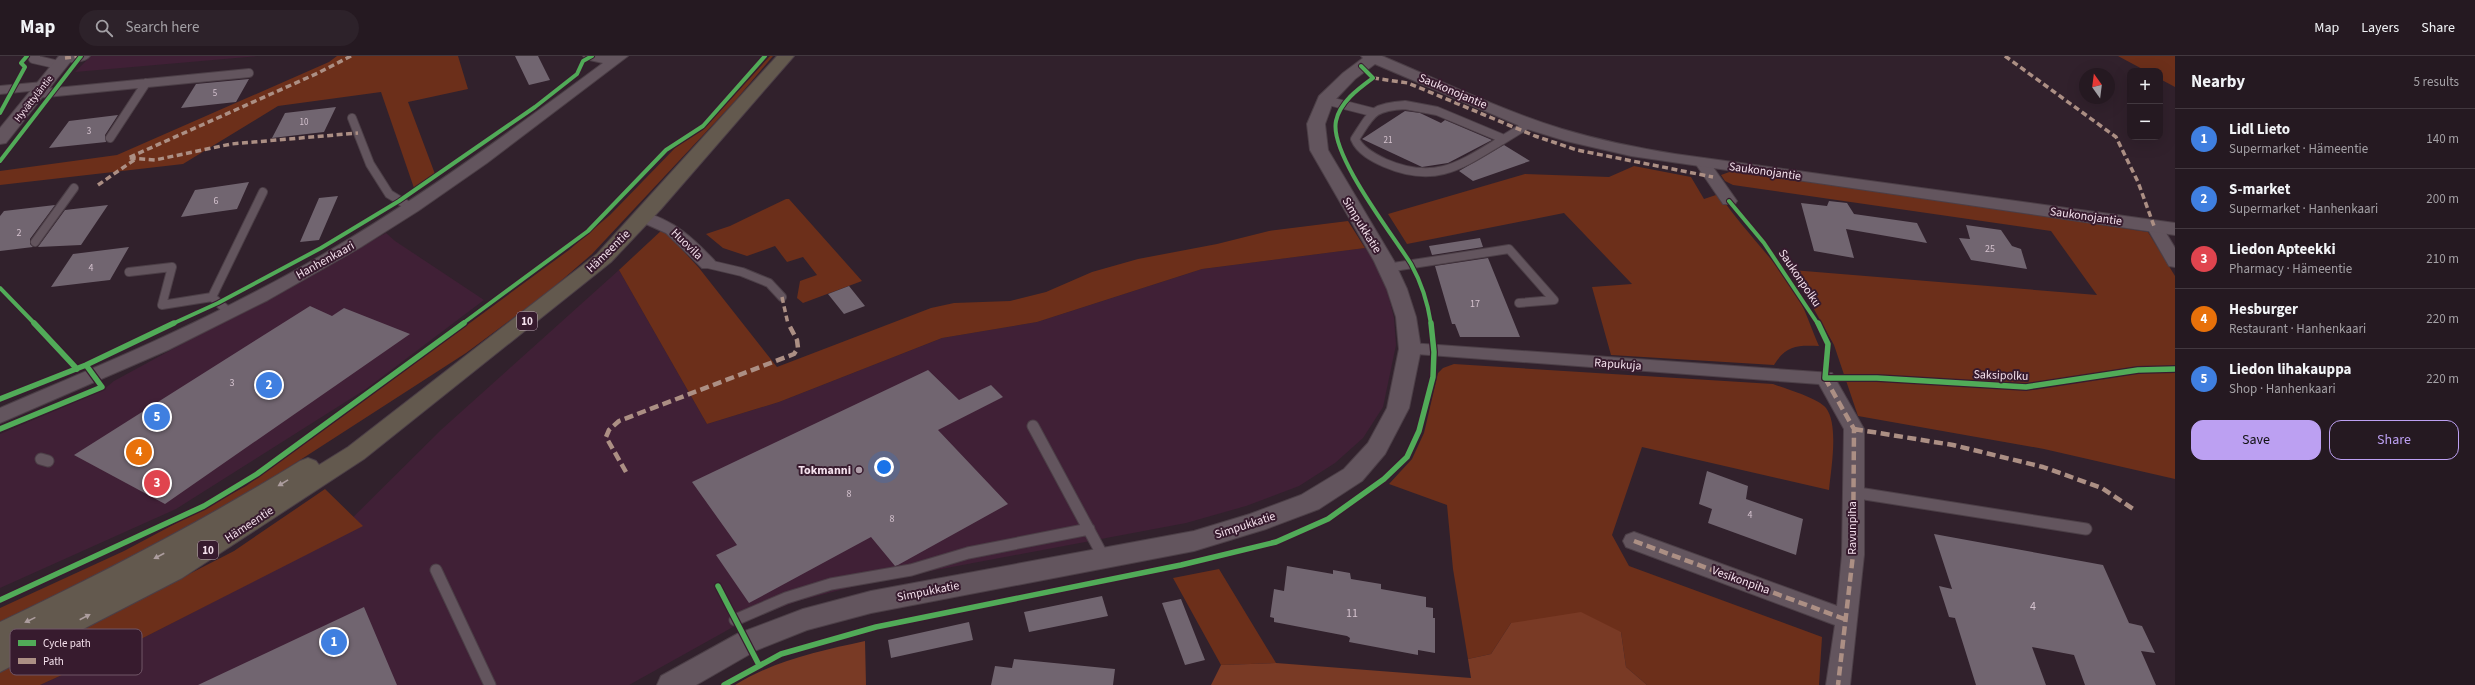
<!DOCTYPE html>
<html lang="en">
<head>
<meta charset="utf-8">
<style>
	:root { --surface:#251921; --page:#2d222a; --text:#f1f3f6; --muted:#a3a0a5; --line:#42383f; --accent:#bca0f2 }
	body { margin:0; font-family:"Source Sans 3",sans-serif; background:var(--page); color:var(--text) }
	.controls { position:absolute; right:12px; top:12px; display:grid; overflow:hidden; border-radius:8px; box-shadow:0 4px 16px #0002 }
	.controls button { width:36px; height:36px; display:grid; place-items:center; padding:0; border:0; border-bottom:1px solid var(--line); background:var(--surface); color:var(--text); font:20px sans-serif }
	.compass { position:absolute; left:2079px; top:12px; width:36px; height:36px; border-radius:50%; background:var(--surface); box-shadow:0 4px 16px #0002; rotate:346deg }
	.you { position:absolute; left:884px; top:411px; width:14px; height:14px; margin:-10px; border:3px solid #fff; border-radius:50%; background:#1a73e8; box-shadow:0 0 0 6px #1a73e833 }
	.badge { display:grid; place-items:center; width:26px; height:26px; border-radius:50%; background:var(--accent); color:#fff; font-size:13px; font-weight:700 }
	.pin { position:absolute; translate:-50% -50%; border:2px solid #fff; box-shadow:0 1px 4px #0006 }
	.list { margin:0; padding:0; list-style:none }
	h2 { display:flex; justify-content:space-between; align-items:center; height:52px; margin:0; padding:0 16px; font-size:17px }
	h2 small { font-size:13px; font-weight:400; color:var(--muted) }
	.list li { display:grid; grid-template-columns:26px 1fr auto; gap:12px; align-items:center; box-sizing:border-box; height:60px; padding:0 16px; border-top:1px solid var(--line) }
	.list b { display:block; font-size:15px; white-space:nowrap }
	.list p { margin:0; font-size:13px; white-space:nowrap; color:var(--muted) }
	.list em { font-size:13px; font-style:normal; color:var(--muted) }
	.actions { display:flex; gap:8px; padding:12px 16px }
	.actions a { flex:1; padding:9px 0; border:1px solid var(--accent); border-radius:12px; text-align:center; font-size:14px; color:var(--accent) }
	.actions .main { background:var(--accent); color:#111 }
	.icon { flex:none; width:22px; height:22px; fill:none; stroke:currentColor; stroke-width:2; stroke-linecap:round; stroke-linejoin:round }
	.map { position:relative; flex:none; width:2175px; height:629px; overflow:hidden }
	header { display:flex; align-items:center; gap:24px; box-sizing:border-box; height:56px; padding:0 20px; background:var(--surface); border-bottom:1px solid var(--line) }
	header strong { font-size:19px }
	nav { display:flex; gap:22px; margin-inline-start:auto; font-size:14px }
	.search { width:280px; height:36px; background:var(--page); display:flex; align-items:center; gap:10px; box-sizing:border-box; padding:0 14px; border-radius:22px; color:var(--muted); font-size:15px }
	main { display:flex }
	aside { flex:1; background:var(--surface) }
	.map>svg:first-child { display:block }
</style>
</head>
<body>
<header>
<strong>Map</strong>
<div class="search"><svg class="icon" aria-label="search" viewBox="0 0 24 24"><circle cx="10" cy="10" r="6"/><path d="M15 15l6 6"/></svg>Search here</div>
<nav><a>Map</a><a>Layers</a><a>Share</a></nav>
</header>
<main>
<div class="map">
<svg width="2175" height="629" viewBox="0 0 2175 629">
	<rect width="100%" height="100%" fill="#31212c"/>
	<path fill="#402036" d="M91,0h167l-183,16z
		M386,177l9,8 89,59 -118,89 -190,120 -176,79v-154l103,-44 11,-9z
		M1365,192l9,12 13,30 7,28 2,27 -13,62 -20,31 -28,25 -36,23 -53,20 -60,17 -319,60 -69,18 -56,21 -113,63h-589l101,-46 186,-96 115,-114 177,-159 88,154 72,-22 163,-64 95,-16 165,-53z"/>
	<path fill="#6c2f1a" d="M337,0h121l10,33 -60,13 27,72 -21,14 -33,-96 -103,14 -95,58 -183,21v-14l117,-16 212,-93z
		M770,0h3l-39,46 -142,152 -44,38 -82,61 -214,138 -151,82 -101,49v-14l124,-57 122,-65 100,-72 223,-164 41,-35 65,-67 28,-18z
		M2118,0h57v31l-15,-8v-8h-14z
		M1634,110l57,11 13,22 15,-5c23,35 54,63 76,98 10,16 16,36 24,54 -21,-1 -33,-1 -45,19l-163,-10 -19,-68 40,-3 -68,-71 -157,31 -19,-30 137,-40 84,3z
		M1735,114l413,62 27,44v203l-131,-30 -186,-33 -24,-71 -42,-75 305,25 -46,-64 -318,-46 -8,-4 -4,-6z
		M786,143h3l73,82 -59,22 -6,-5 3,-17 17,-6 -14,-18 -16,5 -12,-16 -28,10 -24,-8 -17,-14 24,-8z
		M1348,165l17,27 -163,21 -165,53 -95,16 -163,64 -72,22 -88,-154 44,-41 36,39 78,99 154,-59 23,-5 56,-2 36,-9 46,-20 46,-13 79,-15 52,-13z
		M1454,308l319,20c13,5 45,14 53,24 13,17 5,61 3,82l-187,-43 -30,88 17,31 193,71 -3,48h-172l-21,-18 -5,-35 -110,-9 -20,31 -23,5 -15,-90 -6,-64 -58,-21 23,-25 12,-26 14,-60 5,-5z
		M325,433l38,37 -222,113 -101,46h-40v-14l234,-120z
		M1219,513l57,94 -55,2 -48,-87z"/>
	<path fill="#793a25" d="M1581,556l40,20 5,35 21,18h-436l10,-20 55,-2 195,15 -3,-19 23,-5 20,-31z
		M865,585l1,44h-131c40,-25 85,-34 130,-44z"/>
	<path fill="#716570" d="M515,0h23l12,24 -21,5z
		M249,23l-13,23 -55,6 15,-24z
		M336,51l-12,25 -52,6 13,-25z
		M1405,55l15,2 21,10 4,-3 47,20 -44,23 -26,4 -60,-28z
		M118,59l-13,20 1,7 -57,6 20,-27z
		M1504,89l26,16 -57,20 -14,-10z
		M249,126l-12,27 -56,8 14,-27z
		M338,140l-19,44 -19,2 19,-44z
		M1829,145l18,2 7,11 63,9 10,20 -81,-14 8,29 -40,-7 -13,-48 26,3z
		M55,149l-25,34v5l3,3 -33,4v-35l4,-5z
		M108,149l-27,40 -43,2 27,-37z
		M1966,169l35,5 11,16 9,3 6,20 -56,-9 -12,-22 11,1z
		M1480,182l3,9 -51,8 -3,-9z
		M129,191l-19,33 -59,7 22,-33z
		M1488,202l32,79h-60l-5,-13h-3l-17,-58z
		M849,230l16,20 -21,8 -16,-20z
		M310,250l22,10 12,-8 66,26 -245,170 -91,-49z
		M928,314l31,30 32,-15 12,12 -65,33 70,74 -110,61 -3,1 -24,-29 -122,66 -33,-48 21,-10 -45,-63z
		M1707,415l41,15 -2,13 57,20 -7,36 -88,-32 4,-14 -13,-5z
		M1934,478l169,31 26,58 13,3 13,27 -14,-2 15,34h-71l-11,-30 -42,-8 14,38h-70l-21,-67 -6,-1 -10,-31 13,3z
		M1287,510l46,8v-4l17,3 1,6 30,5v5l45,8v10l7,1v10h2v35l-17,-3v5l-69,-13 1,-4 -3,-2 -73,-14v-4l-4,-1 4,-28 10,2z
		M1102,540l6,20 -79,16 -5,-20z
		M1181,543l24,61 -20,5 -23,-62z
		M364,551l33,78h-199l34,-16z
		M969,566l4,18 -82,18 -3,-18z
		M1014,603l101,10 -2,16h-122l4,-19 17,2z"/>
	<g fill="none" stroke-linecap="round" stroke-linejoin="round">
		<g stroke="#4c3f47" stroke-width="10">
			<path id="lane-far1" d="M36,0l-3,3 26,6
				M36,38l213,-21
				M1325,44l47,12
				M1405,49l32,6 67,28c-43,26 -68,46 -119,24 -11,-5 -25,-12 -30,-24 17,-26 17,-32 50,-34z
				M352,62l18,46 19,30 23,14
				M110,82l36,-55
				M1504,83l26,-16
				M35,186l39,-54
				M708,208l34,8 27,11 13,14
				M1387,212l122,-19 45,51 -35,3
				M129,216l43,-5 -10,38 50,-8 17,15
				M212,241l51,-105"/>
		</g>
		<g stroke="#4c3f47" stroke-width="13">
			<path id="lane" d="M1033,370l71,132
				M41,403l7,2
				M1852,436l234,37
				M436,514l54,115
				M735,564l51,-22 45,-14 80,-14 57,-17 121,-24"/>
		</g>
		<g stroke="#4c3f47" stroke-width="2">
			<path id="street" d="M60,0h30c-5,7 -22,7 -30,5z
				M583,0h45l-141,107 -69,48 -57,36 -93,53 -100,50 -168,73v-15c86,-37 172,-72 255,-116 124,-64 236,-146 348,-229l-18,-4z
				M43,26l7,4 -2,3 -48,5v-8z
				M1703,102l5,2 29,41 -2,3h-12l-2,-3 -26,-38z
				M643,156c31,8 50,26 71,48l3,4 -3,4h-12l-36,-35 -29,-13 -2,-3 2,-3z
				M2154,165l6,2 15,25v19l-6,-1 -23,-40 2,-3z
				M1410,287l422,30 32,56v126l-14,130h-24l9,-60 -209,-78 -3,-6 3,-6 8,-3 203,74 5,-51 2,-126 -25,-45 -416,-31 -2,-4 2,-4z"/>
		</g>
		<g stroke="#4c3f47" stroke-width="2">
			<path id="secondary" d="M59,0h16l-69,87 -6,1v-16z
				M1361,0h21c60,25 118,54 180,73 37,11 75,19 113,25l500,69v12l-544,-79 -65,-15 -39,-12 -152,-65 -20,15 -22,23 -8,22 3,26 66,111 13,28 9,28 5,32 -12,59 -24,46 -23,27 -43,28 -53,20 -72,22 -323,62 -64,17 -50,20 -61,35h-39l4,-9 76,-42 66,-25 68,-18 323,-60 56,-17 51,-19 43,-26 24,-26 19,-35 12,-59 -3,-32 -9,-28 -13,-28 -64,-111 -3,-26 12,-28 24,-23 20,-15z"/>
		</g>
		<g stroke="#4c3f47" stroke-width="2">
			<path id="highway" d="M777,0h17l-133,153 -50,53 -247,197 -182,119 -182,94v-50c103,-49 203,-101 300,-161l8,-3 8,3 3,4 29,-18 249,-193z"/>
		</g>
		<use href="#lane-far1" stroke="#63555e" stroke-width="8"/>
		<use href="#lane" stroke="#63555e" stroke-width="11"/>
		<use href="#street" fill="#63555e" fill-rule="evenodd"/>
		<use href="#secondary" fill="#63555e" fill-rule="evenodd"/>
		<use href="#highway" fill="#63594e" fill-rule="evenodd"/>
		<path stroke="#ac8f84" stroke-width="3.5" stroke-dasharray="6 3.5" stroke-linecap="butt" d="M351,0l-33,17 -190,85 27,2 76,-16 127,-11
			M2005,0l111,81 22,45 16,44
			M65,2l16,-2
			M1373,22l35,5 127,53 42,14 136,27
			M98,129l39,-27
			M782,241l6,27"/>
		<path stroke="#ac8f84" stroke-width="4.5" stroke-dasharray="9 4.5" stroke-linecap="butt" d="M1825,322l29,51 -1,126 -15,130
			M1854,373l99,16 90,22 59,21 34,23
			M626,416l-20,-35 3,-7 10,-9 175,-67 4,-6 -1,-8 -9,-17
			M1634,485l213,79"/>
		<g stroke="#371b2e" stroke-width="6">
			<path id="cycleway-far1" d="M1361,10l12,12c-15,11 -33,24 -37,43 -7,33 57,114 75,143 10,18 17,40 20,60
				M0,57l25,-46 -4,-4 6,-7
				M0,105l81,-105
				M1729,145l35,42 54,81
				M0,232l35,36
				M172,268l46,-21 103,-55 78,-47 136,-94 42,-33 6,-13 9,-5
				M462,268l126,-93 78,-81 37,-24 62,-70"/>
		</g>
		<g stroke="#371b2e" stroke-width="8">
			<path id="cycleway" d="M34,267l43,46
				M1818,267l10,21 -3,34h52l149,9 112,-17 37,-1
				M0,343l86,-34 88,-42
				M0,373l102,-42 -16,-22
				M718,530l41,79
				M0,544l204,-94 53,-32 207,-151
				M724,629l57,-31 95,-27 305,-62 95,-23 52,-23 56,-40 23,-22 12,-26 14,-54 1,-25 -3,-29"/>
		</g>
		<use href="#cycleway-far1" stroke="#51ab58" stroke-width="4"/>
		<use href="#cycleway" stroke="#51ab58" stroke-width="5.5"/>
	</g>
	<defs><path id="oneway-solid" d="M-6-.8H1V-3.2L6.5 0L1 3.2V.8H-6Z"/></defs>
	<g fill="#ac9d9e">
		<use href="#oneway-solid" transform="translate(283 427) rotate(149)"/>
		<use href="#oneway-solid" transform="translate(159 500) rotate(152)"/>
		<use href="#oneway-solid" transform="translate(85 561) rotate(-27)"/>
		<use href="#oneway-solid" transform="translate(30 564) rotate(154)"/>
	</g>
	<circle fill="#b09ea9" stroke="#371b2e" stroke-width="1.5" cx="859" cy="414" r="4"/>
	<g text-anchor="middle" stroke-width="4" stroke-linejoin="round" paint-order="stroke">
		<g font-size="9" fill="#d4c2ce">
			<text x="215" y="40">5</text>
			<text x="304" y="69">10</text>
			<text x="89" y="78">3</text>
			<text x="1388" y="87">21</text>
		</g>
		<g font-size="10" fill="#f5e1ed" stroke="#371b2e">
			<text transform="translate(33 42) rotate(-52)" y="4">Hyvättyläntie</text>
		</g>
		<g font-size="10" fill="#d4c2ce">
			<text x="216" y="148">6</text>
			<text x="19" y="180">2</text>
			<text x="1990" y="196">25</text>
			<text x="91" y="215">4</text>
			<text x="1475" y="251">17</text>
			<text x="232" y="330">3</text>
			<text x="849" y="441">8</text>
			<text x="1750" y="462">4</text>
			<text x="892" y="466">8</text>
		</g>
		<g fill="#371b2e" stroke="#bca6b4" stroke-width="1">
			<rect x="517" y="256" width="20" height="18" rx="3"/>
			<rect x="198" y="485" width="20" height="18" rx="3"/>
		</g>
		<g font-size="11" font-weight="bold" fill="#f5e1ed">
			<text x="527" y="269">10</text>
			<text x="208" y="498">10</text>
		</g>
		<g font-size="12" fill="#f5e1ed" stroke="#371b2e">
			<text transform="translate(1453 35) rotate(23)" y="4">Saukonojantie</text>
			<text transform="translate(1765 115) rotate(8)" y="4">Saukonojantie</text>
			<text transform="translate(2086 160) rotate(8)" y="4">Saukonojantie</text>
			<text transform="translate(1362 169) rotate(58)" y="4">Simpukkatie</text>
			<text transform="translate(687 188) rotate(44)" y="4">Huovila</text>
			<text transform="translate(608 195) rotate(-44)" y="4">Hämeentie</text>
			<text transform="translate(325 204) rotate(-29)" y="4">Hanhenkaari</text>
			<text transform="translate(1800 222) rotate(56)" y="4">Saukonpolku</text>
			<text transform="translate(1618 308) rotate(4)" y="4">Rapukuja</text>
			<text transform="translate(2001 319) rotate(2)" y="4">Saksipolku</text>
			<text transform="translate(249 468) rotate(-33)" y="4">Hämeentie</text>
			<text transform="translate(1245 469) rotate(-18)" y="4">Simpukkatie</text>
			<text transform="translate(1852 472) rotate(-90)" y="4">Ravunpiha</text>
			<text transform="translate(1741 524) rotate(20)" y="4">Vesikonpiha</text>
			<text transform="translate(928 535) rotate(-11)" y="4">Simpukkatie</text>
		</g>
		<g font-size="12" font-weight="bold" fill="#f5e1ed" stroke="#371b2e" text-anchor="end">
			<text x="851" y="418">Tokmanni</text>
		</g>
		<g font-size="12" fill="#d4c2ce">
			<text x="2033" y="554">4</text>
			<text x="1352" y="561">11</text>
		</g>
	</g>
	<rect x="10" y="573" width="132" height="46" rx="6" fill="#371b2e" stroke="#705667" stroke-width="1"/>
	<rect x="18" y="584" width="18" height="6" fill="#51ab58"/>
	<rect x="18" y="602" width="18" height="6" fill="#ac8f84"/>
	<g font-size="11" fill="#f5e1ed">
		<text x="43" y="591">Cycle path</text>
		<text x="43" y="609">Path</text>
	</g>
</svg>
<div class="controls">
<button>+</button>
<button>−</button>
</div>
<svg class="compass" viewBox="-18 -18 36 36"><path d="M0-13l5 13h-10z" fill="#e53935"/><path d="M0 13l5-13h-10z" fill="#a3a0a5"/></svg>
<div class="you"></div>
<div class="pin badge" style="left:334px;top:586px;background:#3f7fe0">1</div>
<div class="pin badge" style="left:269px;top:329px;background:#3f7fe0">2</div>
<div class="pin badge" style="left:157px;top:427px;background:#e0444e">3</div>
<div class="pin badge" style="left:139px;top:396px;background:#e8710a">4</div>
<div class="pin badge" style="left:157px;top:361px;background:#3f7fe0">5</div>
</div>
<aside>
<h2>Nearby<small>5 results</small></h2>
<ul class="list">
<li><span class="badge" style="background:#3f7fe0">1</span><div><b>Lidl Lieto</b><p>Supermarket · Hämeentie</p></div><em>140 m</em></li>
<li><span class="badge" style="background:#3f7fe0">2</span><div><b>S-market</b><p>Supermarket · Hanhenkaari</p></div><em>200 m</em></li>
<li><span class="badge" style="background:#e0444e">3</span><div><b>Liedon Apteekki</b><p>Pharmacy · Hämeentie</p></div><em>210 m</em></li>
<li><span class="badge" style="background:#e8710a">4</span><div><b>Hesburger</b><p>Restaurant · Hanhenkaari</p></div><em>220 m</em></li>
<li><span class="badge" style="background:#3f7fe0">5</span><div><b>Liedon lihakauppa</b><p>Shop · Hanhenkaari</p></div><em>220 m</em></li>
</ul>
<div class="actions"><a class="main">Save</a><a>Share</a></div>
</aside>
</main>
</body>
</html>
